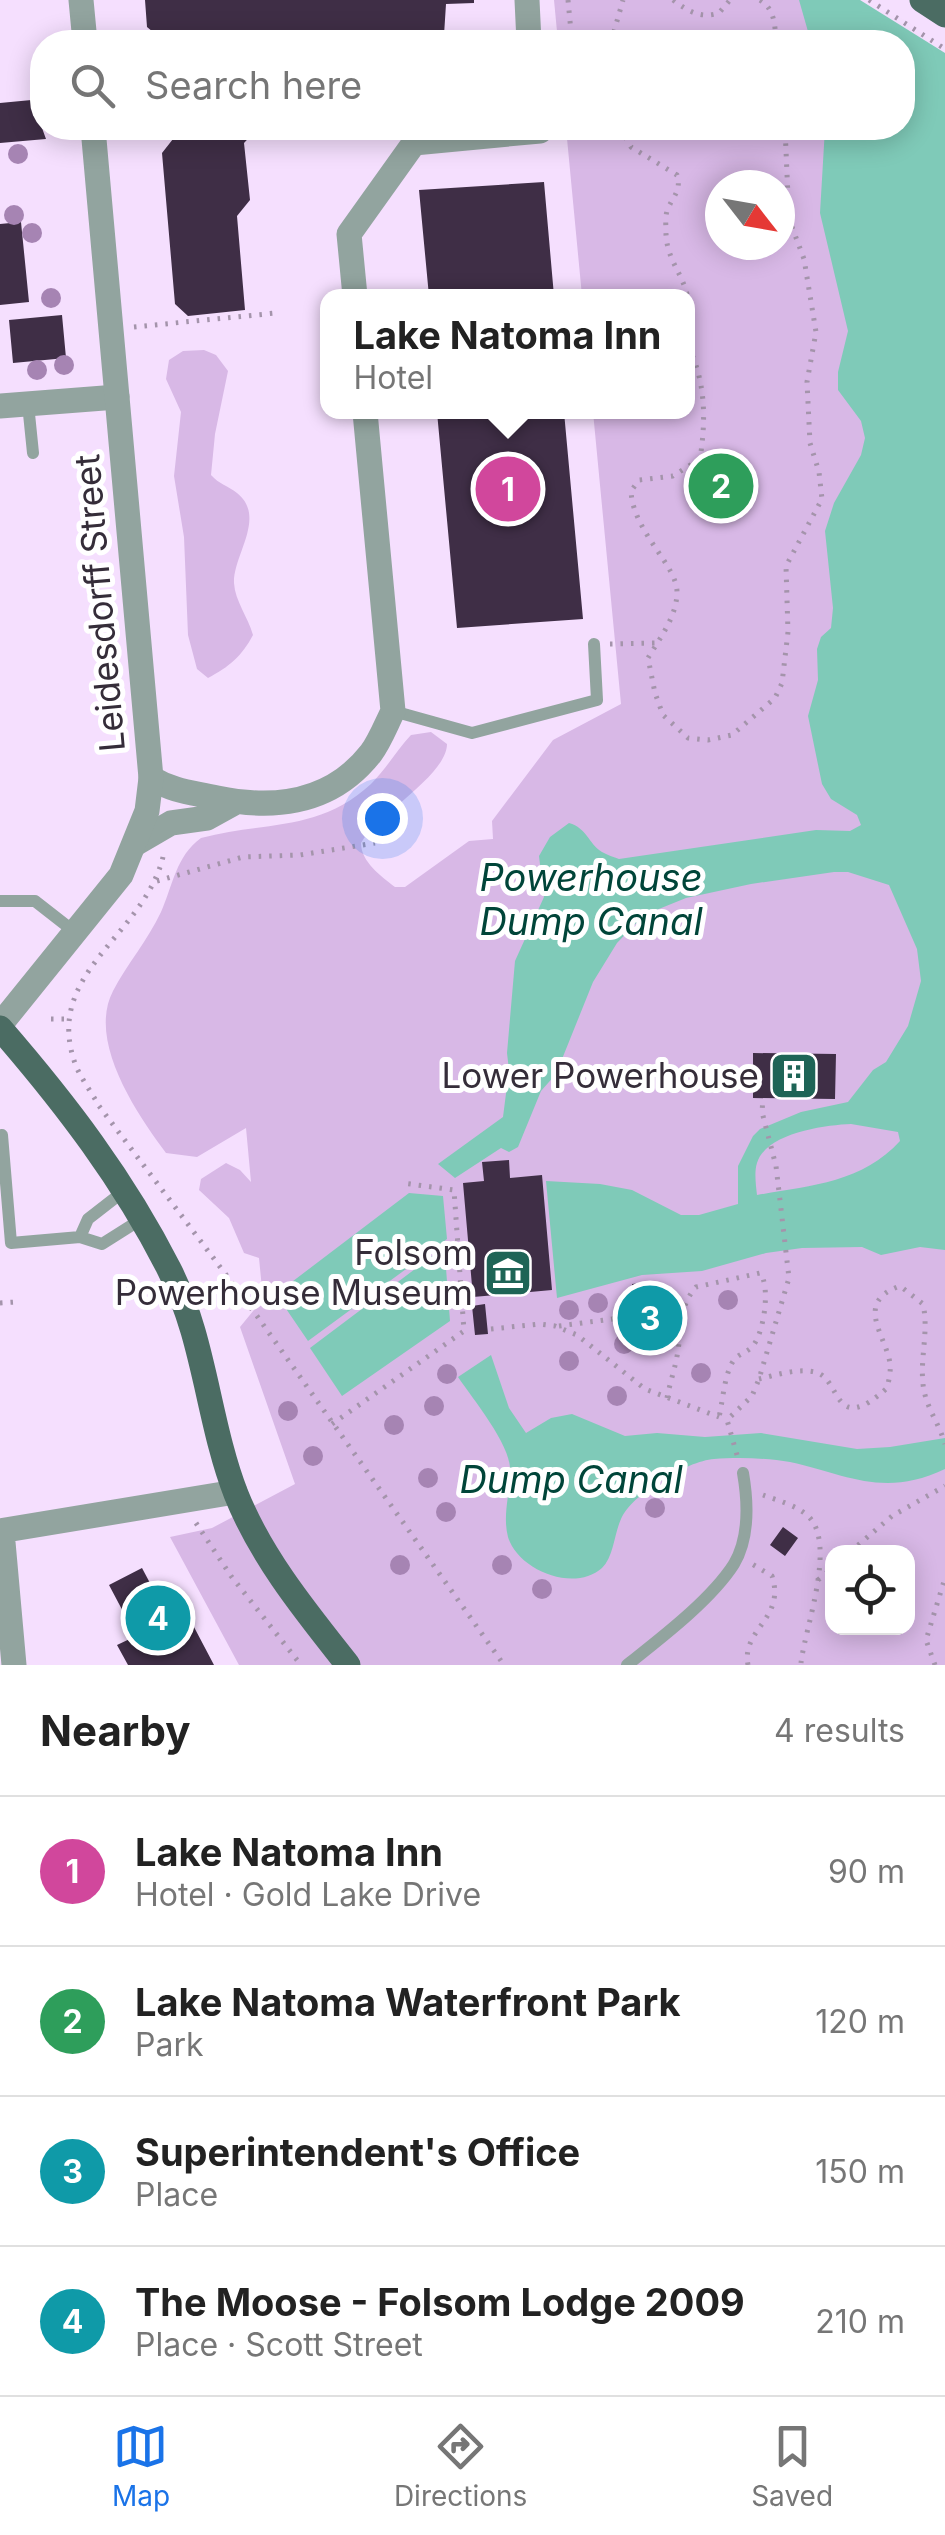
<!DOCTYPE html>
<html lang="en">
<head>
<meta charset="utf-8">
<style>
	:root { --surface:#fff; --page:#f2f2f2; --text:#222; --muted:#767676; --line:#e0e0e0; --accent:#1a73e8 }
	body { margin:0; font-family:Inter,sans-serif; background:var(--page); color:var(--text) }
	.controls { position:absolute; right:30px; bottom:30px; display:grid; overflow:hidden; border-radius:20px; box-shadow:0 5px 25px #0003 }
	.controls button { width:90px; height:90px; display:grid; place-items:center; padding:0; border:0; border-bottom:2px solid var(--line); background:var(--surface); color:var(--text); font:50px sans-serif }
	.compass { position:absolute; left:705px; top:170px; width:90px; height:90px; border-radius:50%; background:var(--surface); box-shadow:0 5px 25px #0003; rotate:121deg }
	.you { position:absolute; left:382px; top:818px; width:35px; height:35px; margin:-25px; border:8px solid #fff; border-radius:50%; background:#1a73e8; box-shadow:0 0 0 15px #1a73e833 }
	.badge { display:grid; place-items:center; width:65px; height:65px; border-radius:50%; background:var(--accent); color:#fff; font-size:32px; font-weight:700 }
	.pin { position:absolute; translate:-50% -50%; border:5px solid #fff; box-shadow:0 2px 10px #0006 }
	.popup { position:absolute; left:320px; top:289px; width:375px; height:130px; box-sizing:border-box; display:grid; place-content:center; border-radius:20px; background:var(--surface); filter:drop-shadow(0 2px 8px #0005); font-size:32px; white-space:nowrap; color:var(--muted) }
	.popup b { font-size:38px; color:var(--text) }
	.popup::after { content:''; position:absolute; left:50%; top:100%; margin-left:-20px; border:20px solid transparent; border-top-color:var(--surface) }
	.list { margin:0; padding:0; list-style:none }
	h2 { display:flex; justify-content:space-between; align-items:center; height:130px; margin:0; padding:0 40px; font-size:42px }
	h2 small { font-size:32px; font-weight:400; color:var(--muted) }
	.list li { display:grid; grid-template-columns:65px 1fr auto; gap:30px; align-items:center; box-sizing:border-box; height:150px; padding:0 40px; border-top:2px solid var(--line) }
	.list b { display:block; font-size:38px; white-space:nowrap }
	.list p { margin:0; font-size:32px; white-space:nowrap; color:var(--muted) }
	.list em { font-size:32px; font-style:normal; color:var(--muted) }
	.icon { flex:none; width:55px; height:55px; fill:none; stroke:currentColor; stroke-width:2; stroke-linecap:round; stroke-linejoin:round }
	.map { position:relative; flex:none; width:945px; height:1665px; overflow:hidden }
	.search { position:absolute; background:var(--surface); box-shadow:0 5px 25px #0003; left:30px; right:30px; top:30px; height:110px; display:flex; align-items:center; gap:25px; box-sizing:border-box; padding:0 35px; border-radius:40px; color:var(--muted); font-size:38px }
	.sheet { height:730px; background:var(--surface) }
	nav { display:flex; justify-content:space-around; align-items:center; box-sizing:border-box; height:140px; border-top:2px solid var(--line); background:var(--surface); font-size:28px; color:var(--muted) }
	nav a { display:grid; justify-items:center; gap:5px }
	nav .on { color:var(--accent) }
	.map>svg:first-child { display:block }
</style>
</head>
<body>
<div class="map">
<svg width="945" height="1665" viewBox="0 0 945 1665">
	<rect width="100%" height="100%" fill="#f5dffe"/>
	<path fill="#d8b8e6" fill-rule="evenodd" d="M554,0h391v1665h-706l-69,-128 42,-9 83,-44 -55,-157 23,-28 -4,-41 -15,-5 -15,-35 -30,-28 2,-11 25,-16 14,7 11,12 -5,-54 -49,29 -31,-4c-29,-39 -79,-112 -53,-162 14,-27 35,-51 48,-79 12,-27 15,-56 40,-74 61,-17 117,-5 170,-54 15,-15 26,-34 40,-49l20,-3 16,12c0,31 -68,69 -86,99 0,19 20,33 34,44h10l64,-46 24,-2 -1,-18 61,-81 68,-36 -28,-292h95v-116h-106l-16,-168h336v-86h-344zM720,185h60v60h-60zM832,1552h76v76h-76z
		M204,350l12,5 12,16 -13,63 -4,41c8,9 17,11 26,18 30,24 -4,62 -3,90 1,18 14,34 19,52 -11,21 -24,32 -45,43l-11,-9 -9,-34 -4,-98 -10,-61 7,-64 -15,-33 3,-19 14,-9z"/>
	<path fill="#7fcab8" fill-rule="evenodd" d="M799,0h146v1250l-25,-3 -39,8 -19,-8 -60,1 -36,5 -64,18 -60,4 -85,23 -11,-117 54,3 32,6 49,25h18l39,-11v-38l15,-30 7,-7 41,-17 47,-10 25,-32 13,-8 22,-36 13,-45 -4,-32 -28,-64 -41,-13h-14l-83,12 -65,14 -42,17 -27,28 -24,39 -37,92 -15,17 -23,56 -9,5 -8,-4 -46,30 -17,-14 65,-47 6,-47 -2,-17 8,-92 29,-64 -5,-41 11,-19 19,-14c18,5 19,20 33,29 5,3 12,5 17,7l197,-29 34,1 11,-6 -4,-10 -26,-16 -9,-15 -14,-68 10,-36 -1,-31 4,-12 10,-9 2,-20 -8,-77 9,-28 27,-48 4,-17 -4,-17 -23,-31v-18l10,-41 -28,-118 5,-85h77v-86h-91zM851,1124l47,8 2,9c-38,42 -92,45 -143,54 -1,-9 -3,-23 0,-32 9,-30 68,-38 94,-39z
		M409,1193l34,3 4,43 -139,102 -32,-47z
		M435,1254l10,1 5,66 -108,75 -32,-48z
		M491,1355l18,53 17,25 25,-15 21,-4 53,22 32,-3 48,4 56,-4 96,16 33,-2 55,-9v31c-61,29 -97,6 -155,-7 -23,-4 -52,-5 -76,-3 -27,2 -82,35 -93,60 -7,15 -7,37 -19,49 -28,25 -84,2 -94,-31 -6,-23 3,-46 2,-68 0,-25 -37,-70 -52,-92z"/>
	<path fill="#f5dffe" d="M860,0h85v53z"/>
	<path fill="#3f2e46" d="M145,0h329v3l-28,1 -2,31 -78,7h-201l-18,-15z
		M42,99v29l4,11 -46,4v-40z
		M172,128h86l-14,15 6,57 -13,16 8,94 -57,6 -13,-12 -13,-151 11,-14z
		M544,182l10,114h-125l-10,-106z
		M21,222l8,80 -29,3v-81z
		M62,315l4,43 -53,5 -4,-43z
		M437,412h127l19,207 -126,9z
		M753,1053l83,1 -1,45 -82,-1z
		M509,1160l1,18 32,-3 10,115 -79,7 -10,-114 21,-2 -2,-19z
		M650,1282l2,18 9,-1 3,22 -7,1 3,23 -4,1 1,4 -17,3 -8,-69z
		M485,1304l3,30 -13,1 -3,-29z
		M783,1527l15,11 -13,18 -15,-11z
		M142,1568l17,32 16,-9 39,74h-86l-11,-20 19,-9 -27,-51z"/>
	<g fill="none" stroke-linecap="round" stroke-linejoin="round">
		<path stroke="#a494ab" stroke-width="5" stroke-dasharray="2.5 8" stroke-linecap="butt" d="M568,0l4,42
			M673,0c15,11 27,19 46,13l11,-13
			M760,0c15,9 15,26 16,42
			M869,0l76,49
			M611,42l12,-42
			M620,128l11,19 46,28c5,16 -5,22 -10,36 -2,7 -1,17 -1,24 2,33 27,46 22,83
			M563,129l16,-1
			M134,327l142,-14
			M688,346c18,36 18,74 12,113l-27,17 -34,4 -8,11c2,41 46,74 46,101 0,24 -17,46 -29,66l7,35 8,22 25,23 20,2 24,-5 43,-37 7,-15 6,-51 -2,-66 36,-67 -3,-27 -9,-29 -3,-61 9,-50 -12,-73 -15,-40 -4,-91
			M610,644l47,-1
			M163,857c-20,81 -122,116 -87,209 6,14 16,27 23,40l158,210 247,349
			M157,881l86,-24 57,-2 75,-12
			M51,1019h17
			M0,1303l16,-1
			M663,1310l21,-4
			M559,1326l76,-10
			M491,1329l48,-5 16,2 22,9 68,54 74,28
			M759,1379c17,-4 38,-11 56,-7 27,6 17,66 72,16 2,-8 4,-17 3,-25 -5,-29 -36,-61 10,-77l23,18c6,27 -3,53 0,80 2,22 16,39 22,60
			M667,1398c3,-16 9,-32 11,-48 4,-23 1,-44 18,-63l64,-14c11,13 4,63 -9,75 -7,6 -14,6 -19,15 -8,15 -9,37 -13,54
			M332,1424l132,-93 -10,-141 -51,-7
			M737,1455l-10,-35 25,-24 7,-17 30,-101 -13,-112 -14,-54 1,-14
			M763,1495c14,5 34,11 44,20 31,27 -2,112 -6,148
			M196,1523l35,53 70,89
			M850,1552l42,-36 53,-30
			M818,1580l14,-12
			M748,1665c-7,-36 38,-46 24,-89l-20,-12
			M935,1665l-9,-25 19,-62"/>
		<path stroke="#92a49f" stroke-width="12" d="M28,404l5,49
			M393,711l79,22 125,-33 -3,-56
			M0,901h35l41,32
			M2,1135l9,108 69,-6 22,7 38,-24
			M80,1237l8,-18 36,-28
			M627,1665c34,-27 84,-65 107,-101 16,-27 14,-62 9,-91"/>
		<path stroke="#92a49f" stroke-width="25" d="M527,0l2,42
			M355,296l-6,-62 65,-91 126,-12 -1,-3
			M0,406l117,-9
			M151,778c24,14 39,14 66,20 58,12 115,5 154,-45 9,-12 15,-28 22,-42l-28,-299
			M135,844l36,-21 36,-5 29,-16
			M0,1531l235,-39
			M2,1531l12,134"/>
		<path stroke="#92a49f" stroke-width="25" d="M81,0l4,42
			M0,1025l121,-150 26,-64 4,-33 -58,-650"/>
		<path stroke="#4b6c63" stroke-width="25" d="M922,0l23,15
			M0,1028c65,75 124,152 169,241 36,70 39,153 67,225 25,63 70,118 112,171"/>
	</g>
	<g fill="#a684b3">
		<circle cx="18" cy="154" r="10"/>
		<circle cx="14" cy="215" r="10"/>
		<circle cx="32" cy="233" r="10"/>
		<circle cx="51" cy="298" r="10"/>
		<circle cx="64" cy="365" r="10"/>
		<circle cx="37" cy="370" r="10"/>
		<circle cx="728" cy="1300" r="10"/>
		<circle cx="598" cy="1303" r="10"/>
		<circle cx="569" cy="1310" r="10"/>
		<circle cx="624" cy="1344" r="10"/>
		<circle cx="569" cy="1361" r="10"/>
		<circle cx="701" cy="1373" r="10"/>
		<circle cx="447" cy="1374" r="10"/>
		<circle cx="617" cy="1396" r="10"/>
		<circle cx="434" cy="1406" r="10"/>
		<circle cx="288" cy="1411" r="10"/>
		<circle cx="394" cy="1425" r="10"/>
		<circle cx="313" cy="1456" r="10"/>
		<circle cx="428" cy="1478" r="10"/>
		<circle cx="655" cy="1508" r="10"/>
		<circle cx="446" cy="1512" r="10"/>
		<circle cx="400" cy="1565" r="10"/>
		<circle cx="502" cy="1565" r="10"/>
		<circle cx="542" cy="1589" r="10"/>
	</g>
	<defs>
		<g id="building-square" transform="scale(2.5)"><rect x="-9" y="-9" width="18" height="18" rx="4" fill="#1e6456" stroke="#fff"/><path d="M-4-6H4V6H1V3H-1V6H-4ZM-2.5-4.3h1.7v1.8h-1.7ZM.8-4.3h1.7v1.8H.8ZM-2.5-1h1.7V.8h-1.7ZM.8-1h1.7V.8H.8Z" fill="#fff"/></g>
		<g id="museum-square" transform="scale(2.5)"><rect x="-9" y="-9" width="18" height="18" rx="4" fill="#1e6456" stroke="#fff"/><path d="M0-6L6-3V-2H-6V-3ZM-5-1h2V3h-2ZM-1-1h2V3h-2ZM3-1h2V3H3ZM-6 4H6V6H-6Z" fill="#fff"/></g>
	</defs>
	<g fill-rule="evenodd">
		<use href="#building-square" x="794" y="1076"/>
		<use href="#museum-square" x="508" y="1273"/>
	</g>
	<g text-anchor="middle" stroke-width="10" stroke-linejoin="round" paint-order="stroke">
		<g font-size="35" fill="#352d39" stroke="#fff">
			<text transform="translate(100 603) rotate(-95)" y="12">Leidesdorff Street</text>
		</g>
		<g font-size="35" fill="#352d39" stroke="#fff" text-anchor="end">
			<text x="759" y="1088">Lower Powerhouse</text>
			<text x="473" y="1265">Folsom<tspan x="473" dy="40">Powerhouse Museum</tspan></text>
		</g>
		<g font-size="38" font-style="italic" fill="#004539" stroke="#fff">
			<text x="591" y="891">Powerhouse<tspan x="591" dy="44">Dump Canal</tspan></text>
			<text x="571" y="1493">Dump Canal</text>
		</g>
	</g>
</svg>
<div class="controls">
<button><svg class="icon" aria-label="locate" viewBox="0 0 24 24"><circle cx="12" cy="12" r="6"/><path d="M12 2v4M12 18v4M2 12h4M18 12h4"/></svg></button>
</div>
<svg class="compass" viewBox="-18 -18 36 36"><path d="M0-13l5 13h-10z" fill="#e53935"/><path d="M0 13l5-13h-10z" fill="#767676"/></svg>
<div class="you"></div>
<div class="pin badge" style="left:508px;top:489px;background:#d1479c">1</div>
<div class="popup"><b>Lake Natoma Inn</b>Hotel</div>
<div class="pin badge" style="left:721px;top:486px;background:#2e9e5b">2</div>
<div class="pin badge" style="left:650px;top:1318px;background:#0f9aa8">3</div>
<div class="pin badge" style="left:158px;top:1618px;background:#0f9aa8">4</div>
<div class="search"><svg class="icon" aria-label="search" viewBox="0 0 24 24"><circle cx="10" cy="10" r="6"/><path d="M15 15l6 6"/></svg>Search here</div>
</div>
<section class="sheet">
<h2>Nearby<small>4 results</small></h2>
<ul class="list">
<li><span class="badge" style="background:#d1479c">1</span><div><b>Lake Natoma Inn</b><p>Hotel · Gold Lake Drive</p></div><em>90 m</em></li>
<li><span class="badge" style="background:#2e9e5b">2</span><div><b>Lake Natoma Waterfront Park</b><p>Park</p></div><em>120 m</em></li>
<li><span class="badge" style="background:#0f9aa8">3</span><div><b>Superintendent's Office</b><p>Place</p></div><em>150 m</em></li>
<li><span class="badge" style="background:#0f9aa8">4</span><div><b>The Moose - Folsom Lodge 2009</b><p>Place · Scott Street</p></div><em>210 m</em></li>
</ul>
</section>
<nav>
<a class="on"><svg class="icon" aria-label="map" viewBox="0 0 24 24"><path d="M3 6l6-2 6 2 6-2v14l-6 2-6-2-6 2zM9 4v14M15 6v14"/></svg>Map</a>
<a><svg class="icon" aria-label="directions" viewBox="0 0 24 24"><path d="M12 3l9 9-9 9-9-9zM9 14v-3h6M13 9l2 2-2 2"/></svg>Directions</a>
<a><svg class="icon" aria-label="saved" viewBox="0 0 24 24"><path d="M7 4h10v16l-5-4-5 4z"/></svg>Saved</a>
</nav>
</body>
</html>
